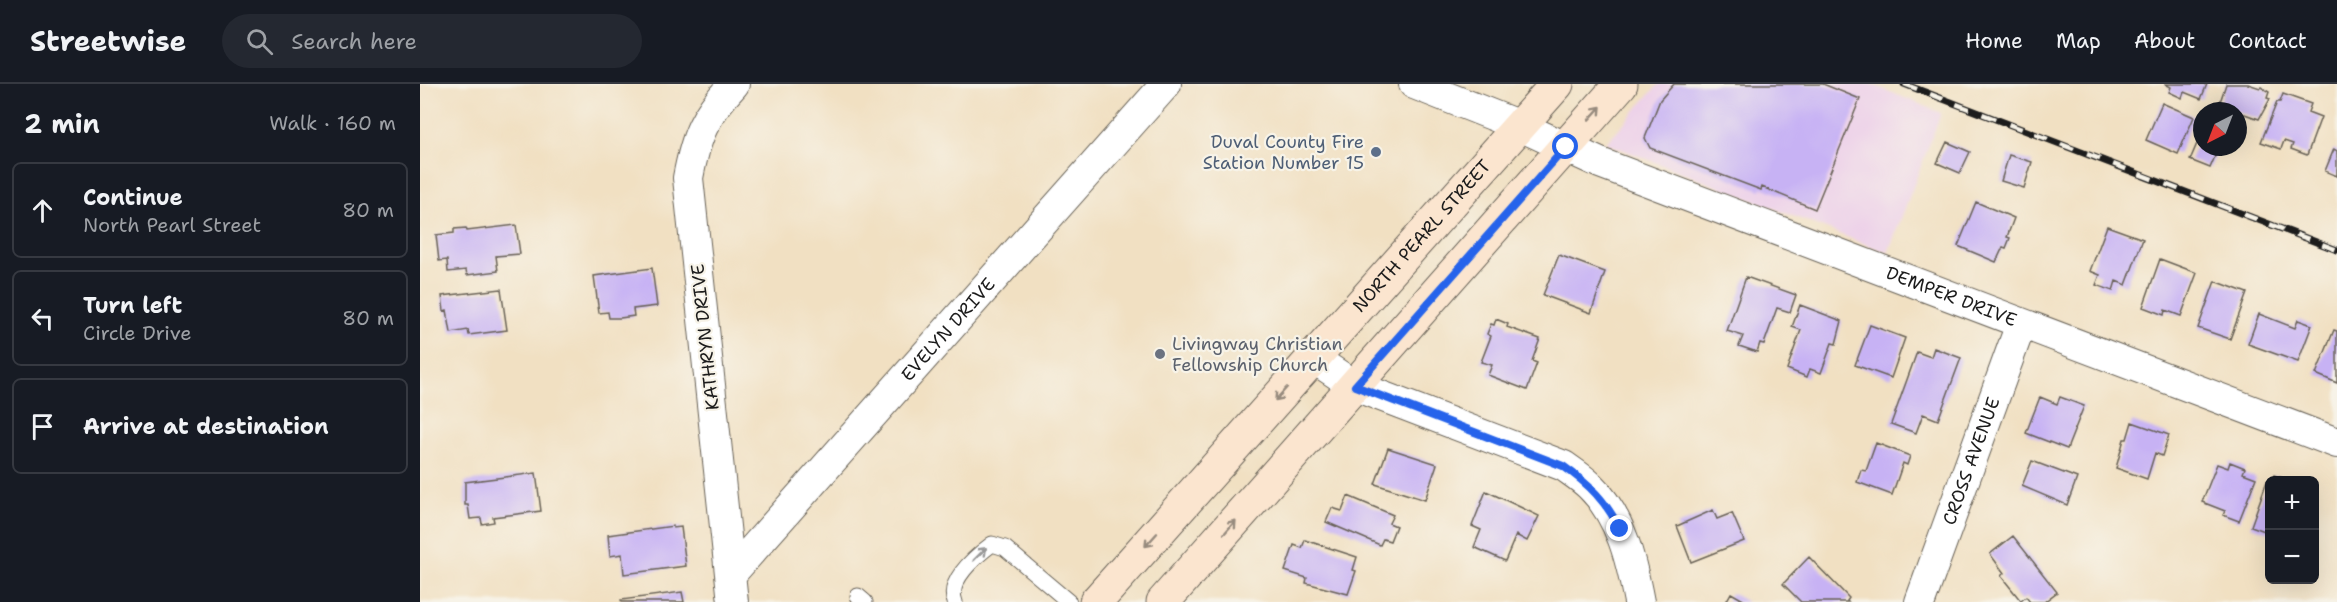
<!DOCTYPE html>
<html lang="en">
<head>
<meta charset="utf-8">
<style>
	:root { --surface:#171b24; --page:#242831; --text:#f1f3f6; --muted:#9ea1a6; --line:#363941 }
	body { margin:0; font-family:"Shantell Sans",sans-serif; background:var(--page); color:var(--text) }
	.controls { position:absolute; right:18px; bottom:18px; display:grid; overflow:hidden; border-radius:9px; box-shadow:0 6px 24px #0002 }
	.controls button { width:54px; height:54px; display:grid; place-items:center; padding:0; border:0; border-bottom:2px solid var(--line); background:var(--surface); color:var(--text); font:30px sans-serif }
	.compass { position:absolute; left:1773px; top:18px; width:54px; height:54px; border-radius:50%; background:var(--surface); box-shadow:0 6px 24px #0002; rotate:222deg }
	.stop { position:absolute; width:18px; height:18px; margin:-14px; border:4px solid #2563eb; border-radius:50%; background:#fff }
	.stop.end { background:#2563eb; border-color:#fff; box-shadow:0 2px 6px #0008 }
	.list { margin:0; padding:0; list-style:none }
	h2 { display:flex; justify-content:space-between; align-items:center; height:78px; margin:0; padding:0 24px; font-size:26px }
	h2 small { font-size:20px; font-weight:400; color:var(--muted) }
	.list li { display:grid; grid-template-columns:39px 1fr auto; gap:18px; align-items:center; box-sizing:border-box; height:96px; margin:0 12px 12px; padding:0 12px; border:2px solid var(--line); border-radius:9px }
	.list b { display:block; font-size:22px; white-space:nowrap }
	.list p { margin:0; font-size:20px; white-space:nowrap; color:var(--muted) }
	.list em { font-size:20px; font-style:normal; color:var(--muted) }
	.icon { flex:none; width:33px; height:33px; fill:none; stroke:currentColor; stroke-width:2; stroke-linecap:round; stroke-linejoin:round }
	.map { position:relative; flex:none; width:1917px; height:518px; overflow:hidden }
	header { display:flex; align-items:center; gap:36px; box-sizing:border-box; height:84px; padding:0 30px; background:var(--surface); border-bottom:2px solid var(--line) }
	header strong { font-size:28px }
	nav { display:flex; gap:33px; margin-inline-start:auto; font-size:21px }
	.search { width:420px; height:54px; background:var(--page); display:flex; align-items:center; gap:15px; box-sizing:border-box; padding:0 21px; border-radius:33px; color:var(--muted); font-size:22px }
	main { display:flex }
	aside { flex:1; background:var(--surface) }
	.map>svg:first-child { display:block }
</style>
</head>
<body>
<header>
<strong>Streetwise</strong>
<div class="search"><svg class="icon" aria-label="search" viewBox="0 0 24 24"><circle cx="10" cy="10" r="6"/><path d="M15 15l6 6"/></svg>Search here</div>
<nav><a>Home</a><a>Map</a><a>About</a><a>Contact</a></nav>
</header>
<main>
<aside>
<h2>2 min<small>Walk · 160 m</small></h2>
<ul class="list">
<li><svg class="icon" aria-label="ahead" viewBox="0 0 24 24"><path d="M12 20V5M6 11l6-6 6 6"/></svg><div><b>Continue</b><p>North Pearl Street</p></div><em>80 m</em></li>
<li><svg class="icon" aria-label="left" viewBox="0 0 24 24"><path d="M17 20v-9H6M10 6l-5 5 5 5"/></svg><div><b>Turn left</b><p>Circle Drive</p></div><em>80 m</em></li>
<li><svg class="icon" aria-label="arrive" viewBox="0 0 24 24"><path d="M6 21V4h12l-3 4 3 4H6"/></svg><div><b>Arrive at destination</b></div></li>
</ul>
</aside>
<div class="map">
<svg width="1917" height="518" viewBox="0 0 1917 518">
	<rect width="100%" height="100%" fill="#f7f3e8"/>
	<filter id="ink" filterUnits="userSpaceOnUse"><feTurbulence type="fractalNoise" baseFrequency=".0167" numOctaves="2"/><feDisplacementMap in="SourceGraphic" scale="12" xChannelSelector="R" yChannelSelector="G"/><feConvolveMatrix kernelMatrix="1 2 1 2 8 2 1 2 1" color-interpolation-filters="sRGB"/></filter>
	<filter id="wash" filterUnits="userSpaceOnUse"><feTurbulence type="fractalNoise" baseFrequency=".008" numOctaves="4" result="noise"/><feDisplacementMap in="SourceGraphic" scale="24" xChannelSelector="R" yChannelSelector="G"/><feGaussianBlur stdDeviation="1.35" result="paint"/><feColorMatrix in="noise" values="0 0 0 0 0 0 0 0 0 0 0 0 0 0 0 0 0 1.4 0 .05"/><feComposite in="paint" operator="in"/></filter>
	<g filter="url(#wash)">
		<rect width="100%" height="100%" fill="#f1e0c2"/>
		<path fill="#edd1e9" d="M1239,0h212l70,29 -53,140 -282,-110z"/>
		<g id="blocks">
			<path fill="#c7b2f4" d="M1254,0h149l37,15 -45,110 -53,-22 -1,3 -111,-42 -5,-10 15,-38z
				M1745,0h42l-6,15 -17,-7 -2,6 -13,-6 2,-5z
				M1806,0h22l12,4 1,-1 8,5 -2,6 3,1 -11,20 -40,-14z
				M1863,10l28,10 -3,8 13,5 -14,38 -16,-6 2,-5 -9,-3 -3,8 -20,-7 16,-40h3z
				M1742,19l32,14 -16,37 -32,-14z
				M1779,55l3,1v7h17l-9,21 -20,-8z
				M1527,58l23,10 -10,21 -23,-10z
				M1914,65l3,2v25l-12,-5z
				M1589,71l23,7 -8,26 -23,-7z
				M1556,118l38,16 -7,19 3,1 -4,10 -3,-1 -7,15 -38,-16z
				M96,141l4,29 -24,2 2,15 -31,4 -1,-5 -18,2 -1,-12 -8,1 -3,-26 18,-2v-4l12,-1 1,3z
				M1687,142l36,13 -17,46 -10,-4 -3,10 -17,-6 4,-10 -10,-4z
				M1139,171l46,17 -14,41 -48,-18z
				M1740,175l37,14 -16,43 -16,-6 -1,5 -21,-8z
				M232,184l5,38 -24,3 1,7 -14,2h-11l-1,-6 -9,1 -5,-37z
				M1326,193l50,18 -6,17 -13,-4 -13,36 -4,-1 -3,9 -18,-6 4,-10 -16,-5z
				M1795,197l32,12 -17,46 -32,-11z
				M81,205l6,41 -38,5 -1,-5 -17,3 -4,-23 -3,1 -2,-15z
				M1380,221l42,16 -6,23 -4,-1 -11,30 -11,-4 -3,8 -20,-8 14,-39 -9,-3z
				M1839,230l36,14 3,-8 14,5 -14,37 -50,-18z
				M1076,235l12,5 -1,3 33,12 -8,22 5,2 -10,27 -39,-15 4,-10 -11,-3 10,-26 -4,-2 4,-10 3,1z
				M1450,241l35,13 -14,40 -36,-13z
				M1914,246l3,1v52l-21,-9z
				M1514,264l27,10 -23,62 -15,-6 -7,19 -25,-9 26,-72 14,5z
				M1620,313l17,7 3,-7 24,9 -17,43 -41,-16z
				M1712,338l37,13 -7,21 -7,-3 -8,26 -31,-11 8,-29h3z
				M1456,359l34,13 -3,9 -4,-2 -11,32 -35,-13 4,-12 5,1z
				M968,364l49,16 -12,36 -50,-16z
				M1612,377l45,17 -10,27 -45,-19z
				M1810,378l15,6 -2,5 13,5 -17,43 -16,-6 2,-4 -23,-9 15,-38 11,4z
				M116,389l5,38 -48,6 1,5 -12,2 -1,-6 -11,1 -2,-14h-3v-23z
				M1854,391l15,5h-17z
				M1847,397l3,1v51l-19,-7z
				M1066,407l53,25 -12,25 -11,-6 -11,26 -31,-14 7,-17 -9,-4z
				M928,412l45,19 -4,8 7,3 -6,15 -7,-2 -3,6 -54,-23 6,-14 10,3z
				M1293,426l4,9 15,-6 12,28 -53,21 -14,-36z
				M253,442v2l8,-1 5,39 -62,8 -2,-20 -12,2 -2,-21z
				M1593,452l44,56 -13,10h-14l-4,-5 -5,4 -20,-25 3,-3 -14,-19z
				M885,456l52,17 -4,13 3,1 -8,23 -42,-11 1,-5 -22,-7 9,-26 8,3z
				M1389,473l40,41 -2,3 1,1h-47l-18,-18z
				M262,508l2,10h-62l-1,-2z
				M1311,509l16,9h-21z"/>
		</g>
	</g>
	<g filter="url(#ink)">
		<use href="#blocks" fill-opacity="0" stroke="#676156" stroke-width="1.5"/>
		<g fill="none" stroke-linecap="round" stroke-linejoin="round">
			<g stroke="#676156" stroke-width="17">
				<path id="lane" d="M438,512l7,6
					M535,518c-9,-21 21,-46 37,-58l13,4 64,54"/>
			</g>
			<g stroke="#676156" stroke-width="32">
				<g id="street">
					<path id="s1" d="M994,0l106,42 80,37 737,280"/>
					<path d="M893,274l42,28 209,80c8,6 18,12 26,20 31,30 41,74 49,116"/>
					<path id="s2" d="M311,490l435,-490"/>
					<path d="M313,518l-45,-424c8,-43 16,-62 46,-94"/>
					<path id="s3" d="M1500,518l101,-278"/>
				</g>
			</g>
			<g stroke="#676156" stroke-width="35">
				<g id="secondary">
					<path id="s4" d="M676,518l461,-518"/>
					<path d="M743,518l458,-518"/>
				</g>
			</g>
			<use href="#lane" stroke="#fff" stroke-width="15"/>
			<use href="#street" stroke="#fff" stroke-width="30"/>
			<use href="#secondary" stroke="#fbe5cf" stroke-width="33"/>
			<g stroke="#1c1c1c" stroke-width="7">
				<path id="rail" d="M1484,0l433,166"/>
			</g>
			<use href="#rail" stroke="#f7f3e8" stroke-width="4.5" stroke-dasharray="14" stroke-linecap="butt"/>
		</g>
		<defs><path id="oneway-shaft" d="M-6 0H5M1.5-3L5.5 0L1.5 3" fill="none" stroke-width="1.6" stroke-linecap="round" stroke-linejoin="round" transform="scale(1.5)"/></defs>
		<g stroke="#978b7e">
			<use href="#oneway-shaft" transform="translate(1175 29) rotate(-48)"/>
			<use href="#oneway-shaft" transform="translate(861 310) rotate(132)"/>
			<use href="#oneway-shaft" transform="translate(810 443) rotate(-49)"/>
			<use href="#oneway-shaft" transform="translate(731 456) rotate(132)"/>
		</g>
		<use stroke="#999" href="#oneway-shaft" transform="translate(560 470) rotate(-45)"/>
	</g>
	<g fill="none" stroke-linecap="round" stroke-linejoin="round" filter="url(#ink)">
		<path stroke="#2563eb" stroke-width="8" d="M1146,63l-211,239 208,80c27,19 42,34 57,63"/>
	</g>
	<circle fill="#5c6f8a" stroke="#f7f3e8" stroke-width="2" cx="956" cy="68" r="6"/>
	<circle fill="#6b7280" stroke="#f7f3e8" stroke-width="2" cx="740" cy="270" r="6"/>
	<g text-anchor="middle" stroke-width="4.5" stroke-linejoin="round" paint-order="stroke">
		<g font-size="18" fill="#4e5e75" stroke="#f7f3e8" text-anchor="end">
			<text x="944" y="64">Duval County Fire<tspan x="944" dy="21">Station Number 15</tspan></text>
		</g>
		<g font-size="18" fill="#1c1c1c" stroke="#f7f3e8">
			<text dy="6" stroke="none"><textPath href="#s4" startOffset="490">NORTH PEARL STREET</textPath></text>
			<text dy="6" stroke="none"><textPath href="#s1" startOffset="578">DEMPER DRIVE</textPath></text>
			<text dy="6" stroke="none"><textPath href="#s2" startOffset="327">EVELYN DRIVE</textPath></text>
			<text transform="translate(285 253) rotate(-96)" y="6">KATHRYN DRIVE</text>
			<text dy="6" stroke="none"><textPath href="#s3" startOffset="150">CROSS AVENUE</textPath></text>
		</g>
		<g font-size="18" fill="#5b616d" stroke="#f7f3e8" text-anchor="start">
			<text x="752" y="266">Livingway Christian<tspan x="752" dy="21">Fellowship Church</tspan></text>
		</g>
	</g>
</svg>
<div class="controls">
<button>+</button>
<button>−</button>
</div>
<svg class="compass" viewBox="-18 -18 36 36"><path d="M0-13l5 13h-10z" fill="#e53935"/><path d="M0 13l5-13h-10z" fill="#9ea1a6"/></svg>
<div class="stop" style="left:1146px;top:63px"></div>
<div class="stop end" style="left:1200px;top:445px"></div>
</div>
</main>
</body>
</html>
